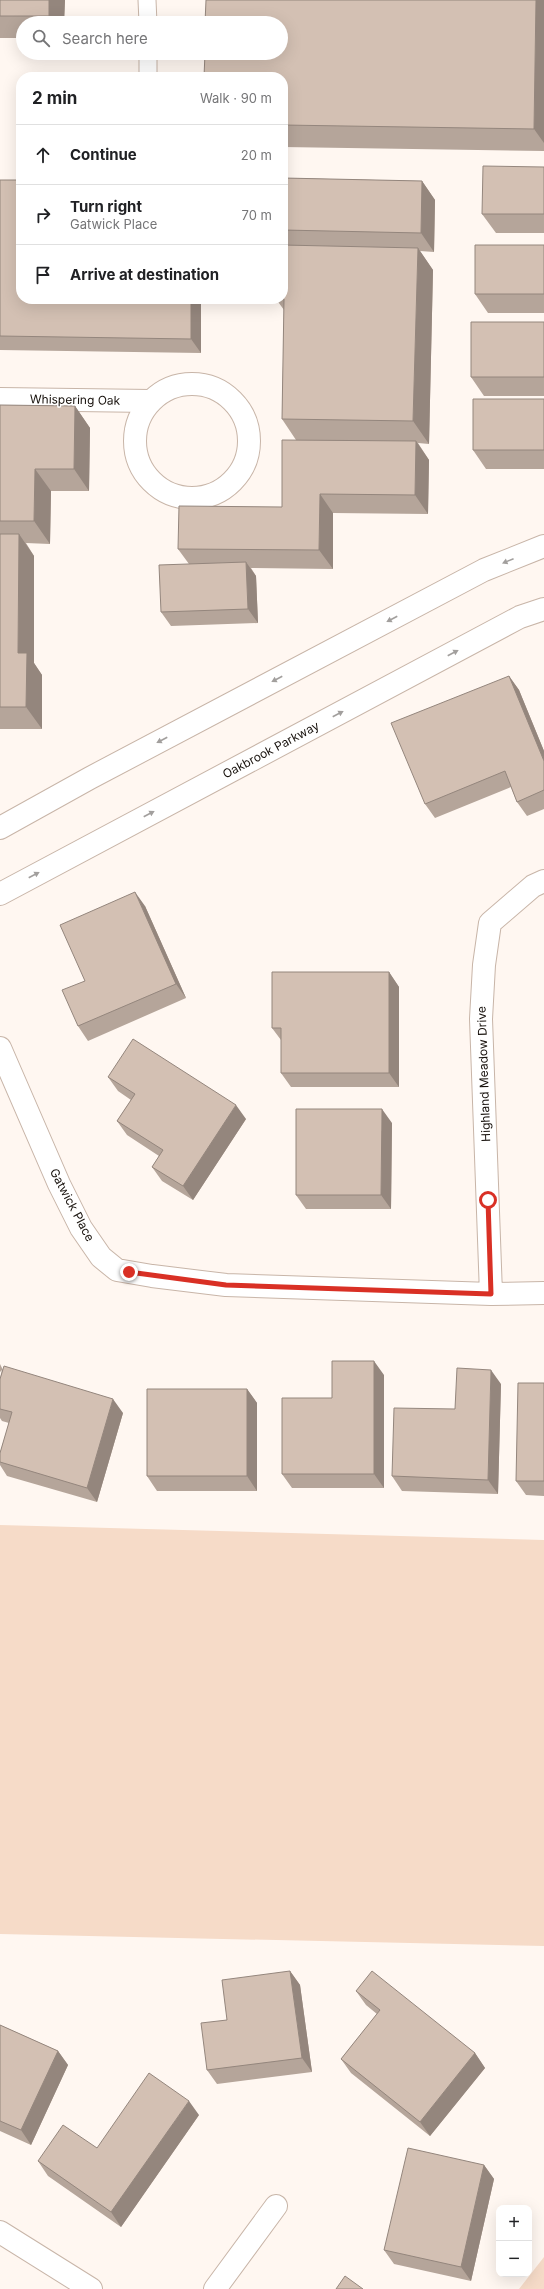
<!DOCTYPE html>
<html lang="en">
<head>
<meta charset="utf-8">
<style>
	:root { --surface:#fff; --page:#f2f2f2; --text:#202124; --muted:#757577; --line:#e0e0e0 }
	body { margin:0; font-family:Inter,sans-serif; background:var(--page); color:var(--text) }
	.controls { position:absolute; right:12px; bottom:12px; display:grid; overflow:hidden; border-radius:8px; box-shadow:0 4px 16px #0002 }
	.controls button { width:36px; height:36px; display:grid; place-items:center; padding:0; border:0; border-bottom:1px solid var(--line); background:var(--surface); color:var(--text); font:20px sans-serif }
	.stop { position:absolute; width:12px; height:12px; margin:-9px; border:3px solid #d93025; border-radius:50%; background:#fff }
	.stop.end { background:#d93025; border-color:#fff; box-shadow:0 1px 4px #0008 }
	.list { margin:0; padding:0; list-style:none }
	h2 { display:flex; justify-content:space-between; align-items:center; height:52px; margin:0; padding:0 16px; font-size:17px }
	h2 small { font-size:13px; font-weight:400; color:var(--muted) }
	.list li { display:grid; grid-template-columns:26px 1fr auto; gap:12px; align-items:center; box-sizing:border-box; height:60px; padding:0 16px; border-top:1px solid var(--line) }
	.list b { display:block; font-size:15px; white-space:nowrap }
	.list p { margin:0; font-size:13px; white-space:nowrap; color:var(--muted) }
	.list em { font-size:13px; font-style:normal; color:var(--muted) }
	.icon { flex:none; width:22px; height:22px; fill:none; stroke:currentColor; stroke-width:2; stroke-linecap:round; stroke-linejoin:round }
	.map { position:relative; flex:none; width:544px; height:2289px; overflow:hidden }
	.search { position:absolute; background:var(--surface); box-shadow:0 4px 16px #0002; left:16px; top:16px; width:272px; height:44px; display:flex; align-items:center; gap:10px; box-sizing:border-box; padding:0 14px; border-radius:22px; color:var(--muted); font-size:15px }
	.panel { position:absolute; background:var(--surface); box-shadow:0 4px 16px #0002; left:16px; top:72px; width:272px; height:232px; border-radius:16px }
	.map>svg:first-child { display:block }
</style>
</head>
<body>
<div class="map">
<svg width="544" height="2289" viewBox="0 0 544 2289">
	<rect width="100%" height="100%" fill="#fff7f1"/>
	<path fill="#f6dbc8" d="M0,1525l544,15v406l-544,-12z
		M544,2257v32h-25z"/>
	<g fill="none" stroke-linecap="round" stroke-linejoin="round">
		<g stroke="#c8b5a8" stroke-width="19">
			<path id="service" d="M147,0l1,23
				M148,53v24"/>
		</g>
		<g stroke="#c8b5a8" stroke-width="24">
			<path id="minor" d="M135 441a57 57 0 1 1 114 0a57 57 0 1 1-114 0Z
				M0,399l151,2
				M0,1048l59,136 22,44 20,29 16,13 35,6 74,9 265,9 53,-1
				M491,1294l-10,-275 3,-54 6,-42 43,-37 11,-5
				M0,2232l91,57
				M215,2289l61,-83"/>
		</g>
		<g stroke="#c8b5a8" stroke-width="24">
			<path id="tertiary" d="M0,828l90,-50 394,-208 60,-24
				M0,894l520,-277 24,-8"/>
		</g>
		<use href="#service" stroke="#fff" stroke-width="17"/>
		<use href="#minor" stroke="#fff" stroke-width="22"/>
		<use href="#tertiary" stroke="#fff" stroke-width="22"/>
	</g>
	<path fill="#b5a59a" d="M0,0h65l-1,23h-41v15h-23z
		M544,0v151l-261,-4v-70z
		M544,167v66h-48l-14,-19z
		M283,178l139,3 13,19 -1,52 -14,-1 13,19 -4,174 -11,-1 11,17 -1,54 -95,-1v56l-82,-1 5,8 2,47 -87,3 -10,-14 28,-48 -11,-15 104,-42 14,-67 -14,-21 2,-109 -8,-11h7z
		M0,180l21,119h180v54l-201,-3z
		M544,245v68h-56l-13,-19z
		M544,322v74h-60l-13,-19z
		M544,399v70h-58l-13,-19z
		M0,405l75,1 15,22 -1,63h-38l-1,53 -24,-1 8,13v107l8,12v54h-42z
		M509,676l10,14 25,61v58l-17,7 -10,-14 -6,-15 -76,31 -10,-14z
		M145,906l41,92 -98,43 -10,-15 7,-45z
		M389,972l10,15v100h-108l-10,-14v-33l-9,-12z
		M108,1077l138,42 -53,81 -31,-19 -10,-14 7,-11 -32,-21 -10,-14 14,-21 -13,-9z
		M392,1123l-1,86h-85l-10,-14z
		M0,1364l3,6 120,43 -26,89 -90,-26 -7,-11v-12l9,-30 -7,-2 -2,-3v-39l2,-9 -2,2z
		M384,1375v113h-92l-10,-14 50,-76z
		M544,1383v113l-18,-1 -10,-14z
		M501,1384l-3,110 -96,-3 -10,-15z
		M247,1389l10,14v88h-100l-10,-15z
		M290,1971l10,14 12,87 -95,12 -10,-14z
		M356,1991l119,62 10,15 -55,68 -79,-63 -10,-14 36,-45 -11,-9z
		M0,2025l58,26 10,14 -37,80 -31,-14z
		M199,2115l-78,112 -73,-51 -10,-15 59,-13z
		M484,2165l10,14 -23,102 -77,-17 -10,-14z"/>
	<path fill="#94867d" d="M49,0h16l-1,23h-11l-4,-7z
		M536,0h8v143l-10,-14z
		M422,181l13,19 -1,52 -13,-19z
		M418,248l15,22 -4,174 -16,-23z
		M191,299h10v54l-10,-14z
		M75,406l15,22 -1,63 -15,-22z
		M416,441l13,19 -1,54 -13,-19z
		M35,469l16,22 -1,53 -16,-23z
		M320,494l13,19v56l-14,-19z
		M19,534l15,22v107l8,12v54l-16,-22 -8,-54z
		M246,562l10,14 2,47 -10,-14z
		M509,676l10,14 25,61v10z
		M135,892l10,14 41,92 -10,-14z
		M389,972l10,15v100l-10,-14z
		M236,1105l10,14 -53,81 -10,-14z
		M382,1109l10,14 -1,86 -10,-14z
		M374,1361l10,14v113l-10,-14z
		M491,1370l10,14 -3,110 -10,-14z
		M247,1389l10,14v88l-10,-15z
		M113,1399l10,14 -26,89 -10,-14z
		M290,1971l10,14 12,87 -10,-14z
		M58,2051l10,14 -37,80 -10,-15z
		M475,2053l10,15 -55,68 -10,-14z
		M189,2101l10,14 -78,112 -10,-15z
		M484,2165l10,14 -23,102 -10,-14z"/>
	<path fill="#d3c0b3" stroke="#94867d" d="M0,0h49v16h-49z
		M206,0h330l-2,129 -251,-4v-48h-79l1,-24h76v-30h-76z
		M483,166l61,1v47h-62z
		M283,178l139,3 -1,52 -138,-3z
		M0,180h21v119h170v40l-191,-3z
		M283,245l135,3 -5,173 -131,-2 2,-120h-8h7z
		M475,245h69v49h-69z
		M471,322h73v55h-73z
		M473,399h71v51h-71z
		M0,405l75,1 -1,63h-39l-1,52h-34z
		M282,440l134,1 -1,54 -95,-1 -1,56 -141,-1 1,-43 103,1z
		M0,534h19l-1,119h9l-1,54h-26z
		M246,562l2,47 -87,3 -2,-47z
		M509,676l35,85v29l-27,12 -12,-31 -80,33 -34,-81z
		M135,892l41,92 -98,42 -16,-36 23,-9 -25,-56z
		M272,972h117v101h-108v-45h-9z
		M133,1039l103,66 -53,81 -31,-19 11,-17 -46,-29 18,-27 -27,-17z
		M296,1109h86l-1,86h-85z
		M332,1361h42v113h-92v-76h50z
		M4,1366l109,33 -26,89 -87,-26v-9l12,-41 -12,-3v-30z
		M457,1368l34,2 -3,110 -96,-4 2,-68 61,1z
		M518,1383h26v98h-28z
		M147,1389h100v87h-100z
		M290,1971l12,87 -95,12 -6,-47 26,-3 -5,-40z
		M372,1971l103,82 -55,69 -79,-63 39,-49 -24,-19z
		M0,2025l58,26 -37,79 -21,-9z
		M149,2073l40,28 -78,111 -73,-51 25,-36 34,23z
		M408,2148l76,17 -23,102 -77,-17z
		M345,2276l18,13h-27z"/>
	<defs><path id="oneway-solid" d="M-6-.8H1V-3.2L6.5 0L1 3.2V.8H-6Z"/></defs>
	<g fill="#a29f9d">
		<use href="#oneway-solid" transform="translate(508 561) rotate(158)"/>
		<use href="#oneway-solid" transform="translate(392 619) rotate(152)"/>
		<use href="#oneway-solid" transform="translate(453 653) rotate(-28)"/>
		<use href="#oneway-solid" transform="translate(277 679) rotate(152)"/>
		<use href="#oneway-solid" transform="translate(338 714) rotate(-28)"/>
		<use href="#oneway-solid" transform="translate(162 740) rotate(152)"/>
		<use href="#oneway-solid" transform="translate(149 814) rotate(-28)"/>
		<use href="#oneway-solid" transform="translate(34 875) rotate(-28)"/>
	</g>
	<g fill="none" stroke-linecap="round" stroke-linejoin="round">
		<path stroke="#d93025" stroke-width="5" d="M129,1272l97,13 265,9 -3,-94"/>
	</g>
	<g text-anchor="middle" stroke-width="3" stroke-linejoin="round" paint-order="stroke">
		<g font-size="12" fill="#16100b" stroke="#fff">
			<text transform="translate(75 400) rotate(1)" y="4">Whispering Oak</text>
			<text transform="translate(271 750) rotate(-28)" y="4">Oakbrook Parkway</text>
			<text transform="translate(484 1074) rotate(-92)" y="4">Highland Meadow Drive</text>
			<text transform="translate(72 1205) rotate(62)" y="4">Gatwick Place</text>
		</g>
	</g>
</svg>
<div class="controls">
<button>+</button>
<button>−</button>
</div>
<div class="stop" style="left:488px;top:1200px"></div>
<div class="stop end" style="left:129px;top:1272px"></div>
<div class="search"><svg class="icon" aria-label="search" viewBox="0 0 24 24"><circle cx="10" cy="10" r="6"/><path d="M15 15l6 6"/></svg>Search here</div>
<section class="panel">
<h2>2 min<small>Walk · 90 m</small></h2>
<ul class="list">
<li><svg class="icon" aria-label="ahead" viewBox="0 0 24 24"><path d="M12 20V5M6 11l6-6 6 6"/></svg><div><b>Continue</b></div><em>20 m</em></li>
<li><svg class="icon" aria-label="right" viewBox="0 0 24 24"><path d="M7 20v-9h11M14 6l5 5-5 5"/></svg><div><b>Turn right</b><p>Gatwick Place</p></div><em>70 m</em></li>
<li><svg class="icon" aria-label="arrive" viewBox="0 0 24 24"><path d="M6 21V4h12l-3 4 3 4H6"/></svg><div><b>Arrive at destination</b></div></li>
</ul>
</section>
</div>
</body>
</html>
